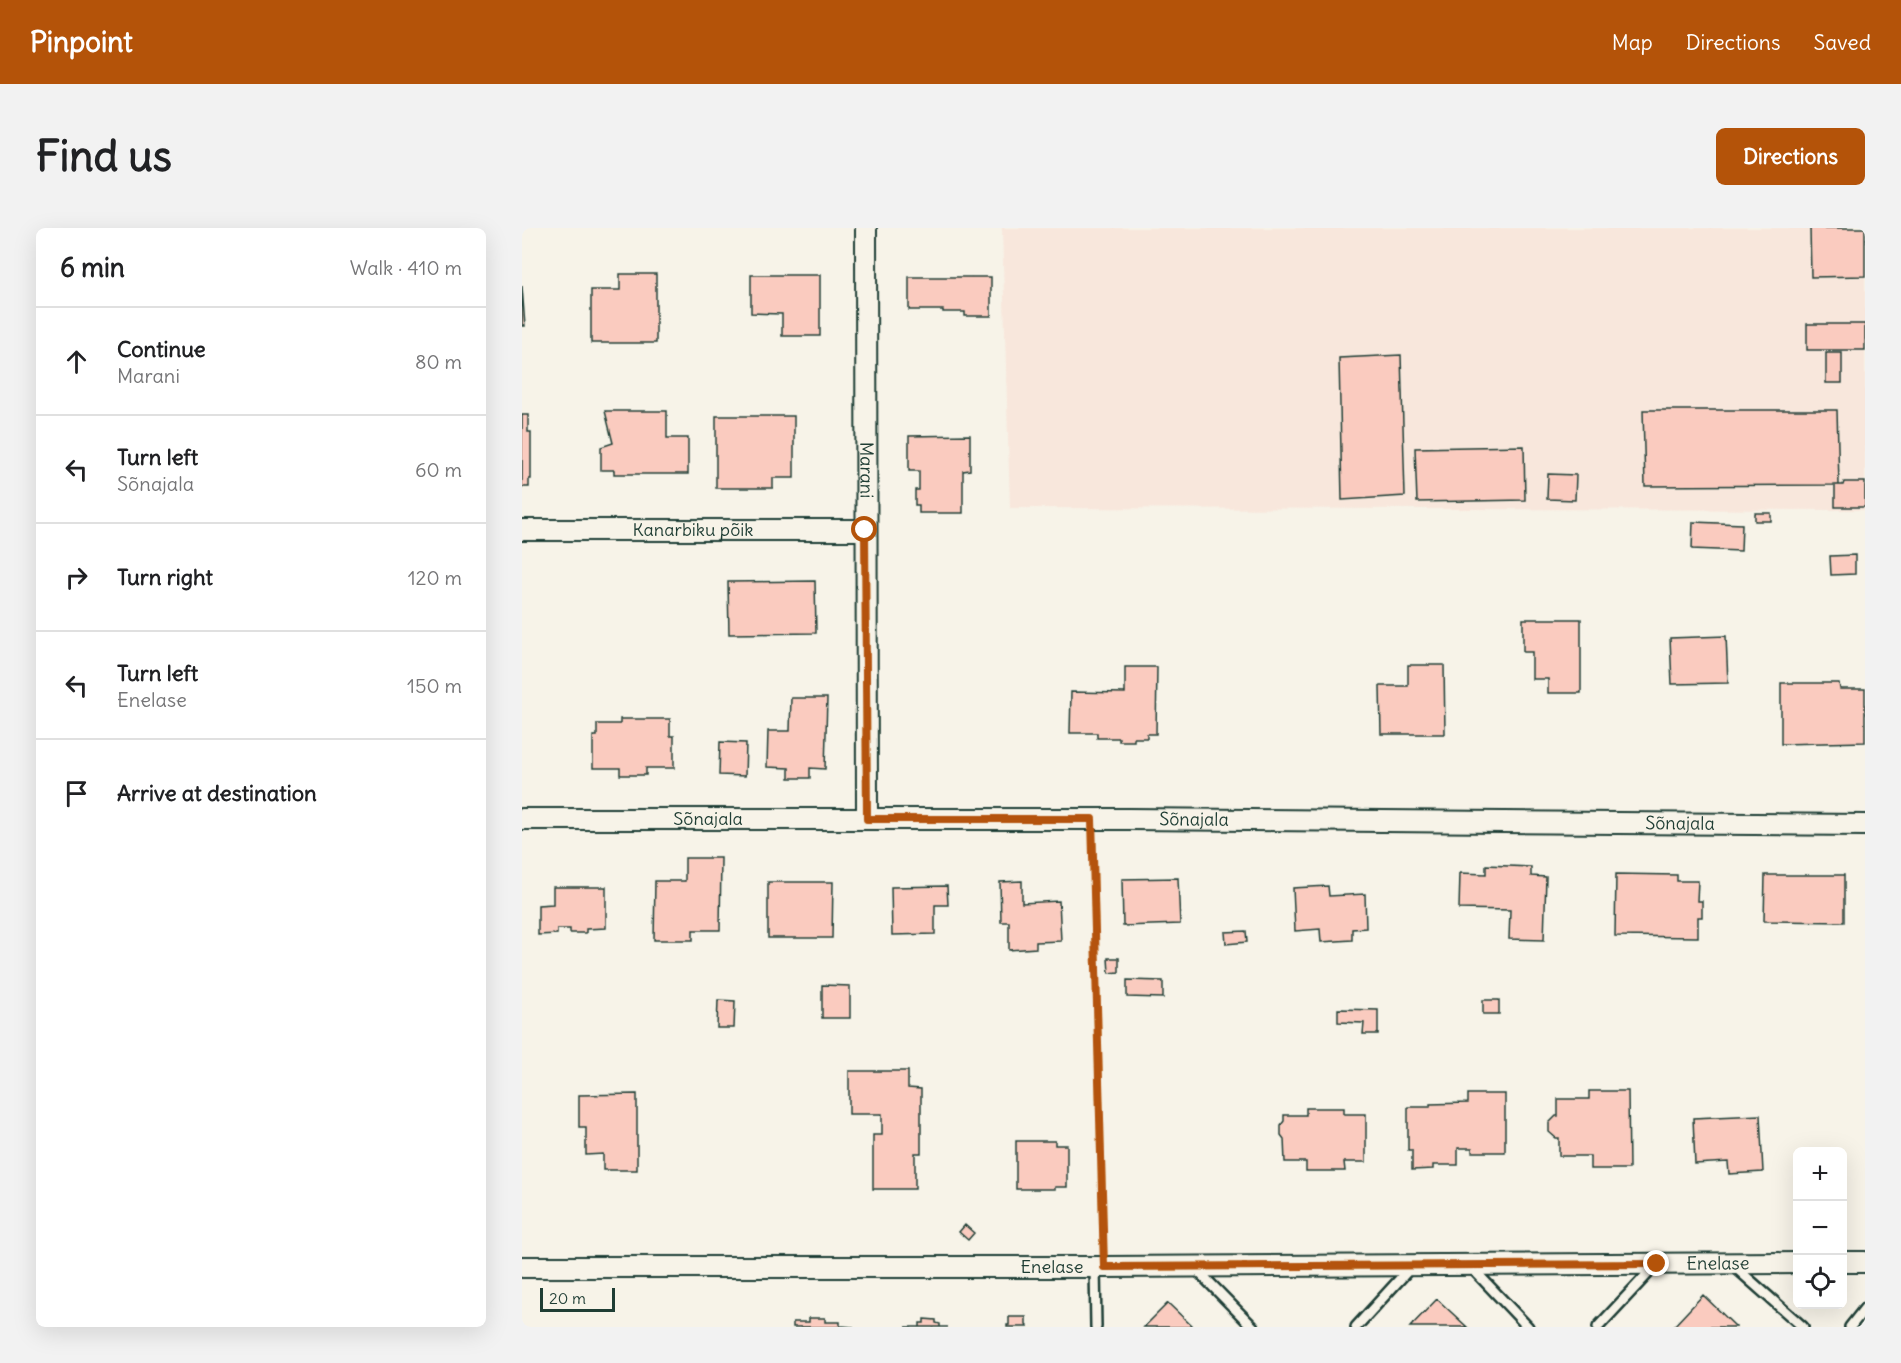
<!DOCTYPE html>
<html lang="en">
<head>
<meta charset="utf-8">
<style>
	:root { --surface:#fff; --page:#f2f2f2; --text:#202124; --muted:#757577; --line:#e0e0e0; --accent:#b45309 }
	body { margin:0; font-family:Delius,sans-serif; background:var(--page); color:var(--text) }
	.controls { position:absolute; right:18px; bottom:18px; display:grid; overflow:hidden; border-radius:9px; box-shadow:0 6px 24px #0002 }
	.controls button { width:54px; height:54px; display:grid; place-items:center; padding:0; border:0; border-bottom:2px solid var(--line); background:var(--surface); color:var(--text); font:30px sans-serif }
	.scale { position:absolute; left:18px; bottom:15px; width:75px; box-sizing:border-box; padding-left:6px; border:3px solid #1f3d34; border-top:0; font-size:16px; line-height:21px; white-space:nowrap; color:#1f3d34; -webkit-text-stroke:4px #f7f3e8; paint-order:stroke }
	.stop { position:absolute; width:18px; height:18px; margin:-14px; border:4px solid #b45309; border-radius:50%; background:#fff }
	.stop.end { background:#b45309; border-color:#fff; box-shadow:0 2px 6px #0008 }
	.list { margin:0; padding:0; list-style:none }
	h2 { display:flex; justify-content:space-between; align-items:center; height:78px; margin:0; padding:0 24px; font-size:26px }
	h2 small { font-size:20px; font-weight:400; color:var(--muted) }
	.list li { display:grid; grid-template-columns:39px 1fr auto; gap:18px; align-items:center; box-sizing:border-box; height:108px; padding:0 24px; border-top:2px solid var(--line) }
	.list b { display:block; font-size:22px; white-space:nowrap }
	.list p { margin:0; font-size:20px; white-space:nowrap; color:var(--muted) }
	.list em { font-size:20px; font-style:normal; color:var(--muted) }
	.icon { flex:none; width:33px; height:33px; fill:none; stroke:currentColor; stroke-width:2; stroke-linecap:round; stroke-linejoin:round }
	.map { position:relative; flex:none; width:1343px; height:1099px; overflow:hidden; border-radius:9px }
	header { display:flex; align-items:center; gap:36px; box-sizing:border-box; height:84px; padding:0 30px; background:var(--accent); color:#fff }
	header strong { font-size:28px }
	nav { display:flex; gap:33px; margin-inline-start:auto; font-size:21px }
	.intro { display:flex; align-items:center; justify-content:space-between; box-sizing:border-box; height:144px; padding:0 36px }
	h1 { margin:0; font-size:42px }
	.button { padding:15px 27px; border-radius:9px; background:var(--accent); color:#fff; font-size:21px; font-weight:700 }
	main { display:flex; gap:36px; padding:0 36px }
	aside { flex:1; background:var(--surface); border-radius:9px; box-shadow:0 6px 24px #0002 }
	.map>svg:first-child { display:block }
</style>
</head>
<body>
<header>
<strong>Pinpoint</strong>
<nav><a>Map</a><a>Directions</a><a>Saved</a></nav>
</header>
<div class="intro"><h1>Find us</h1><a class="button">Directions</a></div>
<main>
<aside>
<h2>6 min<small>Walk · 410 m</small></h2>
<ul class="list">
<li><svg class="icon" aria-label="ahead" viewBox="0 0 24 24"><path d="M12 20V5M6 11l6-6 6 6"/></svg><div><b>Continue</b><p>Marani</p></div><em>80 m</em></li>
<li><svg class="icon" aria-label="left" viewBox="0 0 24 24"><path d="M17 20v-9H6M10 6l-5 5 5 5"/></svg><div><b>Turn left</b><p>Sõnajala</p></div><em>60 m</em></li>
<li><svg class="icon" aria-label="right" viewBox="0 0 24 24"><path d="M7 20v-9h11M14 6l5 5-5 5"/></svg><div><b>Turn right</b></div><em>120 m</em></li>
<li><svg class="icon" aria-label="left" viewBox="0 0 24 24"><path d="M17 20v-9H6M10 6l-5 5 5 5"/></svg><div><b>Turn left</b><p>Enelase</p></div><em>150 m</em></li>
<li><svg class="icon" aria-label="arrive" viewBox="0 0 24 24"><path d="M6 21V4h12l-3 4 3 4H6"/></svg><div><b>Arrive at destination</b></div></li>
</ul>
</aside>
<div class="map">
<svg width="1343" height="1099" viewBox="0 0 1343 1099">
	<rect width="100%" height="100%" fill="#f7f3e8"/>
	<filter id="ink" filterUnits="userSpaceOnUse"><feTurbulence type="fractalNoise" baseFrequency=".0167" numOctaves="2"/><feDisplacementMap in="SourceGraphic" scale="12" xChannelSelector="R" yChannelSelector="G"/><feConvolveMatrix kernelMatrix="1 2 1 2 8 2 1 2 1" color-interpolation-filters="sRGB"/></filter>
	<g filter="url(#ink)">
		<path fill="#f8e7dc" d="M480,0h863v282l-855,-2z"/>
		<path fill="#facbbf" stroke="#1f3d34" stroke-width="1.5" d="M1288,0h55v48l-54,1z
			M98,46h36v69h-65v-53h29z
			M229,47h69v61h-38v-22l-31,-1z
			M387,49h82v39h-26v-4h-22v-2h-34z
			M0,58l3,40h-3z
			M1285,96h58v26h-58z
			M1304,125h16v30h-16z
			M879,127l4,141 -63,4 -3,-142z
			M1121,182h194l2,75 -194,1z
			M83,183h62v27h21v36h-74v-4h-13v-23l12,-4z
			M0,187h6v17h3v47h-2v8h-7z
			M194,188h78v62h-21v10h-57z
			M448,207v35l-7,1v42h-44v-8h-4v-15h4v-19h-10v-35z
			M1002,218l1,54 -108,2 -2,-54z
			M1026,246l28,1 -1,25 -28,-1z
			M1322,254h21v25h-30v-22h8z
			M1233,285h16v8h-16z
			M1171,294l49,2 -1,27 -49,-2z
			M1333,327v19l-24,1 -1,-19z
			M293,353l1,52 -87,1 -1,-52z
			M1001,391h58v74h-33v-14h-16v-27h-9z
			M1204,408l2,47 -56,1 -2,-46z
			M886,437h36l1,69h-64l-1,-48h28z
			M603,439h32l-1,67h-9v4h-13v3h-15v-3h-22v-5h-27l1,-41 54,1z
			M1259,455h58l1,6h25v53l-84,2z
			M269,470h36l-2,71 -15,-1v10h-21v-10l-22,-1 1,-36h22z
			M98,491h50v17h4v32h-28v7h-26v-7h-27v-32h4v-12h23z
			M198,514l26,1 -1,33 -26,-1z
			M163,630h36l-1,72h-27v10h-39l1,-59h30z
			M964,637l45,2v9l15,1 -2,63 -35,-1 1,-29 -51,-1 1,-36 26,1z
			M1094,646l61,1v6h21l-1,20h5v16h-4v20l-83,-1z
			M1243,647h79v47l-80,-1z
			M656,650l2,46 -57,2 -1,-47z
			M500,653v22l37,-2 2,40 -25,1v6l-27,2v-28h-8l-1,-40z
			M246,654h65l-1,56h-64z
			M425,658l1,19h-13v29l-43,1 -1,-48z
			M806,658l1,10 36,-2 1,34 -14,1v11l-31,2 -1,-13 -25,2 -2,-43z
			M31,659h53v41l-20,1v4h-16v-4h-13v5l-19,1v-30l15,-1z
			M724,703l1,11 -21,2 -1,-12z
			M586,730h11v14l-10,1z
			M605,752l36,1v17l-36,-1z
			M300,757l28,1v32h-28z
			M196,772l17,1 -1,27h-17z
			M961,772h16v14h-16z
			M816,781l40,1v24h-15l1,-11 -26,-1z
			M327,843h59v17l13,1v64h-6v36h-42v-54h9v-21h-33z
			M1067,863h39l1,78h-39v-13h-31v-18h-3l-7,-6v-9l7,-7h2v-17h31z
			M115,866v76h-34v-16l-17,1v-28h-7v-32z
			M946,866h37v58h-33v-4h-14v17h-25v4l-21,1v-20h-4v-43h22v-3l38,-1z
			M784,880h38v6h22v48h-22l1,9h-39v-9h-21l-1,-23 -3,-4v-10l3,-4v-6h22z
			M1238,887l3,57 -34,2 -1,-12 -33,2 -2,-46z
			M494,913h39v4h12v42h-12v2h-39z
			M443,997l9,8 -6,7 -9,-8z
			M1181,1067l33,32h-63z
			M915,1071l30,28h-57z
			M646,1075l25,24h-49z
			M487,1089h17v8l2,2h-21v-2h2z
			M287,1090h16v4h15v4l14,1h-61v-5h16z
			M402,1091l12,1v3l4,1v3h8h-42h14v-4h4z"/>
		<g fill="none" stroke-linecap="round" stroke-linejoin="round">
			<g stroke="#1f3d34" stroke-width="14">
				<path id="lane" d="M573,1039l1,60
					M949,1039l57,60
					M1213,1039l68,60
					M673,1040l58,59
					M834,1099l55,-60
					M1076,1099l58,-62
					M1328,1099l15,-19"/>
			</g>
			<g stroke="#1f3d34" stroke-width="24">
				<g id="street">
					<path id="s1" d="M344,0l1,591"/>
					<path id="s2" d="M0,302h343"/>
					<path id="s3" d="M0,591h607l736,6"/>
					<path d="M1320,1034h23"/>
					<path id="s4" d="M0,1039h582l694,-4"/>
				</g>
			</g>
			<path stroke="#1f3d34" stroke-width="4" stroke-dasharray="1.5 4.5" stroke-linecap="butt" d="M571,611l10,406"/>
			<use href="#lane" stroke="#f7f3e8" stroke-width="9"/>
			<use href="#street" stroke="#f7f3e8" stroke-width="20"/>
		</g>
	</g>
	<g fill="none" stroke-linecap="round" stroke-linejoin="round" filter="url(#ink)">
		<path stroke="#b45309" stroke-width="8" d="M343,302l2,289h225l12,448 553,-3"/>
	</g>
	<g text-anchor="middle" stroke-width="6" stroke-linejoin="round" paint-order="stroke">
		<g font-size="18" fill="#1f3d34" stroke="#f7f3e8">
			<text dy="6" stroke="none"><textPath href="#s1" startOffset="242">Marani</textPath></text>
			<text dy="6" stroke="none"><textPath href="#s2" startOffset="171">Kanarbiku põik</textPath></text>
			<text dy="6" stroke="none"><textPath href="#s3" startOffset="186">Sõnajala</textPath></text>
			<text dy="6" stroke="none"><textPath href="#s3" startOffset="672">Sõnajala</textPath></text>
			<text dy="6" stroke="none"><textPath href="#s3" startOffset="1158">Sõnajala</textPath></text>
			<text dy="6" stroke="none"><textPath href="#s4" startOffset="1196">Enelase</textPath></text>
			<text dy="6" stroke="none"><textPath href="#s4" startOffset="530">Enelase</textPath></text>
		</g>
	</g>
</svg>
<div class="controls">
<button>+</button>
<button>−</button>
<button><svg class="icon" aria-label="locate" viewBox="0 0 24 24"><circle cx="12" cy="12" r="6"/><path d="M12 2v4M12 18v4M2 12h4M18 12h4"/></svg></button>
</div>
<div class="scale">20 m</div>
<div class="stop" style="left:343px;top:302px"></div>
<div class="stop end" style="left:1135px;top:1036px"></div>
</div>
</main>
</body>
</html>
